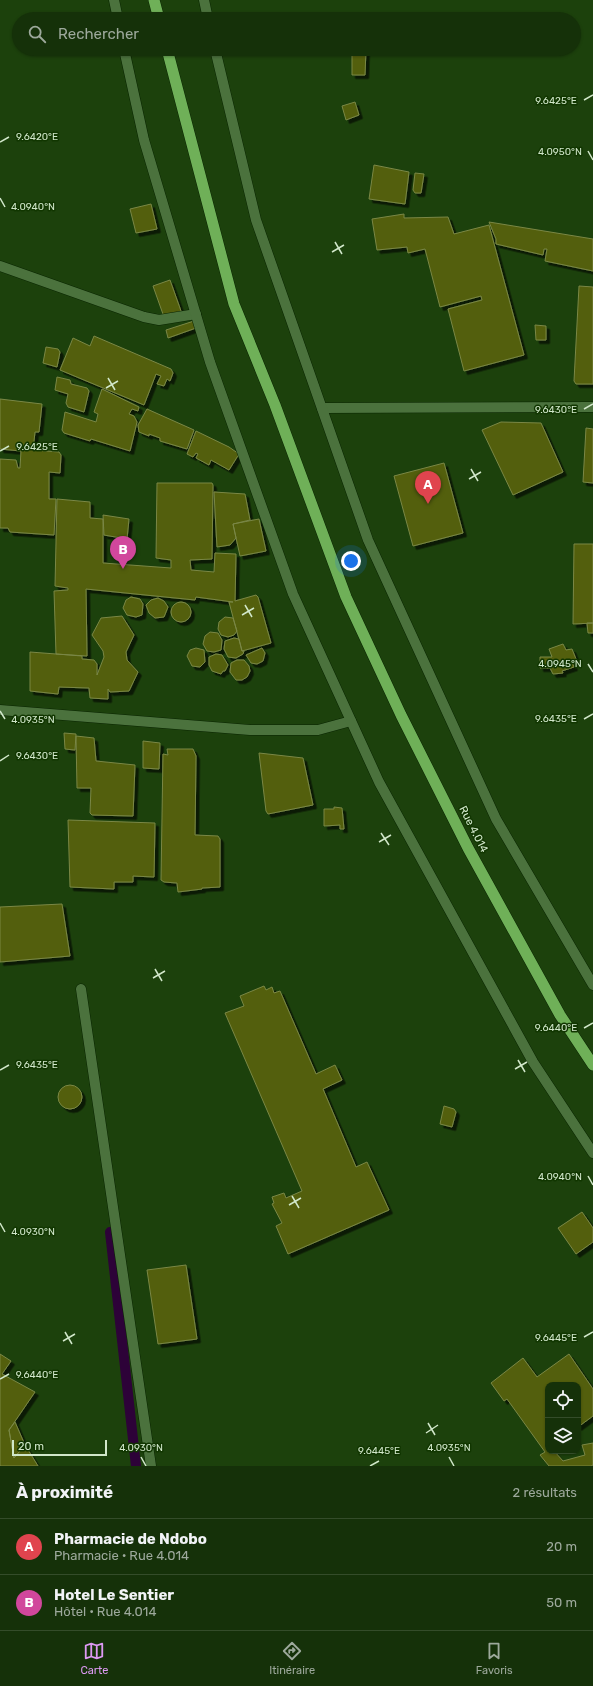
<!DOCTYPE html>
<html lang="fr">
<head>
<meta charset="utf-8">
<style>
	:root { --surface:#153109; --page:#223d17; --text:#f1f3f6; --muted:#9da99c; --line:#344c2a; --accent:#dd99f3 }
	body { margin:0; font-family:Rubik,sans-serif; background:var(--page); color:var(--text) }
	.controls { position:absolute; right:12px; bottom:12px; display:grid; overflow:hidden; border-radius:8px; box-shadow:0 1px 3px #0004 }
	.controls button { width:36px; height:36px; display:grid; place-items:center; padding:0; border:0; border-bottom:1px solid var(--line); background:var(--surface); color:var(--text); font:20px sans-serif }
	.scale { position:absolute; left:12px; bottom:10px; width:95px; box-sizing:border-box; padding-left:4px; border:2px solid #d1e7ca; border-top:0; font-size:11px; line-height:14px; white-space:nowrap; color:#d1e7ca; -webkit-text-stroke:3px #113600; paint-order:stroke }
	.you { position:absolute; left:351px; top:561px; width:14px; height:14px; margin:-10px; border:3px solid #fff; border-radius:50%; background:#1a73e8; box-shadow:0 0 0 6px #1a73e833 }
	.badge { display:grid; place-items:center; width:26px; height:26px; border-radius:50%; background:var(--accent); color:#fff; font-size:13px; font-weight:700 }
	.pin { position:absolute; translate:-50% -33px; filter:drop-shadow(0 1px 2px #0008) }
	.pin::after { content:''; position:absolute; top:21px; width:14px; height:12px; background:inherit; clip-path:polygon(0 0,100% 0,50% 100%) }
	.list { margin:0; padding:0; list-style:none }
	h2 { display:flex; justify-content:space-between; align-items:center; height:52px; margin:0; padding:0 16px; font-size:17px }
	h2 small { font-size:13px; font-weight:400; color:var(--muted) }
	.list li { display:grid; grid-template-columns:26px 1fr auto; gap:12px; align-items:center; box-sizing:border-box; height:56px; padding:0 16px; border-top:1px solid var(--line) }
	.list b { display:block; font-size:15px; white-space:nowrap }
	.list p { margin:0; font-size:13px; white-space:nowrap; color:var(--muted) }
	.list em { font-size:13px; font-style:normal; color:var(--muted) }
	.icon { flex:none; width:22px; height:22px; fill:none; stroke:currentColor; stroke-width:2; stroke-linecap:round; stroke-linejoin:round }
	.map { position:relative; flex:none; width:593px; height:1466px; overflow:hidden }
	.search { position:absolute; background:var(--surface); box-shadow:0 1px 3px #0004; left:12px; right:12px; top:12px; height:44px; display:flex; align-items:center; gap:10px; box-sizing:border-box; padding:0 14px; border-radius:22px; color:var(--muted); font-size:15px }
	.sheet { height:164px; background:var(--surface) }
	nav { display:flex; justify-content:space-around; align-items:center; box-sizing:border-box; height:56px; border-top:1px solid var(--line); background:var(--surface); font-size:11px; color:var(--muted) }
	nav a { display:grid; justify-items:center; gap:2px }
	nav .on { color:var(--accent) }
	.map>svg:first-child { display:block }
</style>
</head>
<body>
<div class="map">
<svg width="593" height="1466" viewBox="0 0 593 1466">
	<defs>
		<filter id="shadow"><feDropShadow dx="3.5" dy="3.5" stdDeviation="0" flood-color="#0009"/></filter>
	</defs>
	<rect width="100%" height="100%" fill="#1c410c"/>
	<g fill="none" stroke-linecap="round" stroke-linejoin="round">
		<path stroke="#2d0238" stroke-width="10" d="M110,1232l26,234"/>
	</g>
	<path fill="#535f0b" stroke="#7a8746" filter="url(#shadow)" d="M352,49h14l-1,26h-13z
		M355,102l4,13 -13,5 -4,-14z
		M374,165l35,7 -4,32 -36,-5z
		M415,173l9,1 -3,19h-6l-2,-3z
		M151,204l6,25 -21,4 -6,-24z
		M404,214v4l44,-1 6,17 35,-9 35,130 -60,16 -16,-62 34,-9 -1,-4 -41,11 -15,-58 -17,4 -1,-6 -30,3 -5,-31z
		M489,222l104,17v32l-48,-10 2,-12h-3l-1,6 -47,-11v-5z
		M170,280l11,31 -17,6 -11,-31z
		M579,286l14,1v97h-17l-2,-3z
		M194,321l2,7 -28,10 -2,-8z
		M535,325l11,1v14h-10z
		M94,336l77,33 2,4 -3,8 -3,-2 -3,7 -7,-2 4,-8 -5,-2 -12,31 -84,-35 13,-32 17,8z
		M46,347l12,2 2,3 -3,15 -14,-4z
		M57,377l13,3 1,4 16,4 2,3 -5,21 -16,-5 -2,-4 2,-9 -13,-4z
		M102,389l37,18 -1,4 -6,-2 -3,5 5,2 3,6 -7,29 -39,-12 -1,2 -26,-8 -2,-3 3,-18 31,10 2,-8 -4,-2z
		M0,399l42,5 -3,28h-4l-2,18 26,2 2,3 -1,18 -11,-1v27h7l-2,36 -44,-3 -2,-4h-8v-69l16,1 2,8h2l1,-17 -21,-2z
		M147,409l47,21 -7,19 -27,-8v-3l-11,-4v2l-10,-4 -1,-7z
		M501,422l40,1 22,49 -50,23 -31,-65z
		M586,428l7,1v54l-10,-1z
		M196,431l33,16 10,7 -10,16 -18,-10 -2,5 -13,-7 2,-4 -2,-1 -3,4 -6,-3z
		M444,463l19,70 -50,13 -19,-70z
		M157,483h55l1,2 -1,74 -22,1 1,10 23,2 1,-19 21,1 -1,47 21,-6 2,2 13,46 -29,8 -13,-49h4l-37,-5 -1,3 -109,-11 1,67 -31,-2 -2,-63 14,-1v-2l-13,-2 2,-87 33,3v16l13,1v44l68,5v-8l-15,-2z
		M214,492l31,2 5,26 -17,4 3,14 -6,7 -13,2z
		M103,515l26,4 -2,20 -23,-4z
		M259,519l7,32 -26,5 -7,-32z
		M574,544h19v79l-20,1z
		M131,597l9,2 3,5 -1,11 -6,2 -9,-2 -4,-7 3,-8z
		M158,598l6,3 4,6 -4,10 -9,1 -6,-5 -3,-8 5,-5z
		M171 612a10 10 0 1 1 20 0a10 10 0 1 1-20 0Z
		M122,616l12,19 -8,17 1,8 11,12 -9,19 -19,1 -2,-3v10l-18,-1 -1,-10 -30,-1 -1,7 -28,-3v-39l52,4v3l12,1 3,4v11l7,-18 -1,-6 -11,-16 9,-17z
		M225,617l8,1 4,13 -3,4 -6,2 -7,-2 -3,-6 1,-7z
		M587,623h6v10h-5z
		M210,632l8,1 4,7 -1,10 -7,2 -7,-1 -4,-7 2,-8z
		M234,638l5,1 3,12h2l-1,3 -7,4 -8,-1 -4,-8 1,-8z
		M563,644l3,6 6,-1 4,10 -4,3 2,5 -12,4 1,2 -10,1 -3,-6h-10v-11h12l-3,-8z
		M196,648l8,2 1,12 -5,5 -8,-1 -5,-10 3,-6z
		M262,648l3,5 -2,8 -6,3 -6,-1 -5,-8z
		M216,654l6,1 6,10 -3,6h-2l-2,3 -9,-3 -3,-6v-8z
		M237,660h7l5,6 1,5 -3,6 -5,3h-6l-6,-8 1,-9z
		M64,733l12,1 -1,16 -10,-1z
		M76,736l18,2 2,23 39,4 -2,51 -41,-1 -2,-2 1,-25h-14z
		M143,741l17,2 -1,26 -16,-1z
		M167,749h26l3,7 -1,79 23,1 2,3v48l-18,1v1l-24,3 -1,-9 -13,-1 -3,-2 2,-126 5,1z
		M259,753l44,5 10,47 -45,9 -2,-3z
		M334,807l8,1 2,21h-4v-4l-16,1v-17h10z
		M68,820l87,3 -1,54 -21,-1v6h-19v7l-44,-2z
		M62,904l8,52 -70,6v-55z
		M264,986l2,4 6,-3 2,6 6,-2 36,83 19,-9 7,15 -19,9 33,78 11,-5 22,48 -101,44 -12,-28 6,-3 -10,-19 2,-1 -2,-6 12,-4 2,5 16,-7 -77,-178 19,-7 -4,-10z
		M58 1097a12 12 0 1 1 24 0a12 12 0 1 1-24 0Z
		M444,1106l10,3 2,3 -4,15 -12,-3z
		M582,1212l11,16v14l-17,12 -18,-26z
		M186,1265l11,74 -39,5 -11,-74z
		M0,1354l11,7 -9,13 33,18 -26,38 5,28 11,-13 13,21h-38z
		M569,1354l24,35v27l-15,11v-42h-30v66h6l9,10 22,-6 -3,-10 11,-2v22l-2,1h-42l-9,-11 5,-3 -38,-53 -3,2 -13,-18 32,-25 14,19z
		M15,1422l10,23 -11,13 -5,-28z"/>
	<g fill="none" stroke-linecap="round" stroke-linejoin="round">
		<g stroke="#092500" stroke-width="11">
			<path id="service" d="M322,408l271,-1
				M81,989l70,477"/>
		</g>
		<g stroke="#092500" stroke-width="11">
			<path id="minor" d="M0,266l144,51 15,3 37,-6
				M0,710l250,20h68l33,-9"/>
		</g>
		<g stroke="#092500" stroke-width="11">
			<path id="secondary" d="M114,0l4,19
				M204,0l4,19
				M124,49l20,91 66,222 83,232 86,188 154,280 60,91
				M215,49l41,171 112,320 128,279 97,166"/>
		</g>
		<g stroke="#092500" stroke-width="12">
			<path id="trunk" d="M154,0l5,19
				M167,49l67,255 41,101 71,192 55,118 67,133 92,167 33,50"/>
		</g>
		<use href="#service" stroke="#4b723d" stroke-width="10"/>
		<use href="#minor" stroke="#4b723d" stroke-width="10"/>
		<use href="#secondary" stroke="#4b723d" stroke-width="10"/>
		<use href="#trunk" stroke="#6fb058" stroke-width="11"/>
	</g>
	<path fill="none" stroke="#d1e7ca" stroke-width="1.5" d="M584,100l9,-5M0,142l9,-5M588,151l5,9M0,198l5,9M335,242l7,12M332,252l12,-7M108,378l7,12M106,388l12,-7M584,409l9,-5M0,451l9,-5M471,469l7,12M469,479l12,-7M245,605l7,12M242,615l12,-7M588,664l5,8M0,711l5,8M584,719l9,-5M0,761l9,-6M381,833l8,12M379,842l12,-7M155,969l7,12M153,978l12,-7M584,1028l9,-5M518,1060l7,12M515,1069l12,-7M0,1070l9,-5M588,1176l5,9M292,1196l7,12M289,1205l12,-7M0,1223l5,9M65,1332l7,12M584,1337l9,-5M63,1341l12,-7M0,1379l9,-5M428,1423l7,12M426,1433l12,-8M141,1457l5,9M449,1457l5,9M370,1466l9,-5"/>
	<g text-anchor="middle" stroke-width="3" stroke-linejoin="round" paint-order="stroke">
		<g font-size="11" fill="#d1e7ca" stroke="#113600">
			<text transform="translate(474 829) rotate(63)" y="4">Rue 4.014</text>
		</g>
	</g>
	<g font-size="10" text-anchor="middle" fill="#d1e7ca" stroke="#113600" stroke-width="3" stroke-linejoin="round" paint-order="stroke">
		<text x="556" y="104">9.6425°E</text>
		<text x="37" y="140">9.6420°E</text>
		<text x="560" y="155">4.0950°N</text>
		<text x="33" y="210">4.0940°N</text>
		<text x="556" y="413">9.6430°E</text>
		<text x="37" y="450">9.6425°E</text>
		<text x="560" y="667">4.0945°N</text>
		<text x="556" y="722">9.6435°E</text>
		<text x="33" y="723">4.0935°N</text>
		<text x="37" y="759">9.6430°E</text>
		<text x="556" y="1031">9.6440°E</text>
		<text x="37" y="1068">9.6435°E</text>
		<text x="560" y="1180">4.0940°N</text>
		<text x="33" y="1235">4.0930°N</text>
		<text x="556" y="1341">9.6445°E</text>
		<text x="37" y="1378">9.6440°E</text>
		<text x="141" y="1451">4.0930°N</text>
		<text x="449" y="1451">4.0935°N</text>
		<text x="379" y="1454">9.6445°E</text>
	</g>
</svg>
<div class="controls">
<button><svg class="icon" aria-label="locate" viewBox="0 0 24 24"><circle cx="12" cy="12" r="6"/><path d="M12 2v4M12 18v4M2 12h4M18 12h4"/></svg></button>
<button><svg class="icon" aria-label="layers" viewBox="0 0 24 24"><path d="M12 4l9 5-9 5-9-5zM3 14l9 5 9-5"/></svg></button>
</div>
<div class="scale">20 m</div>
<div class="you"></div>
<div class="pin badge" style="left:428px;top:504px;background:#e0444e">A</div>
<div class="pin badge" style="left:123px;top:569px;background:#d1479c">B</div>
<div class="search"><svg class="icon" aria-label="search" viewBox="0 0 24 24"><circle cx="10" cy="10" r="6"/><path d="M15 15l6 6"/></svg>Rechercher</div>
</div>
<section class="sheet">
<h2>À proximité<small>2 résultats</small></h2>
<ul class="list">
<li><span class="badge" style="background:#e0444e">A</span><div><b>Pharmacie de Ndobo</b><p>Pharmacie · Rue 4.014</p></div><em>20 m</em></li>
<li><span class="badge" style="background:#d1479c">B</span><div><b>Hotel Le Sentier</b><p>Hôtel · Rue 4.014</p></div><em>50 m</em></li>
</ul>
</section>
<nav>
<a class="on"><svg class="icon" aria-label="map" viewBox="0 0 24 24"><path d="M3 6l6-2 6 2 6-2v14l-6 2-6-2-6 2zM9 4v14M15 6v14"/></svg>Carte</a>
<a><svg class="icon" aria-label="directions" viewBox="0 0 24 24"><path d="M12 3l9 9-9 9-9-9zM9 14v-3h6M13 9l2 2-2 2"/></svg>Itinéraire</a>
<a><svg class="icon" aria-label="saved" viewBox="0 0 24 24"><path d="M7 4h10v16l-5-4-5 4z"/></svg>Favoris</a>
</nav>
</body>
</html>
